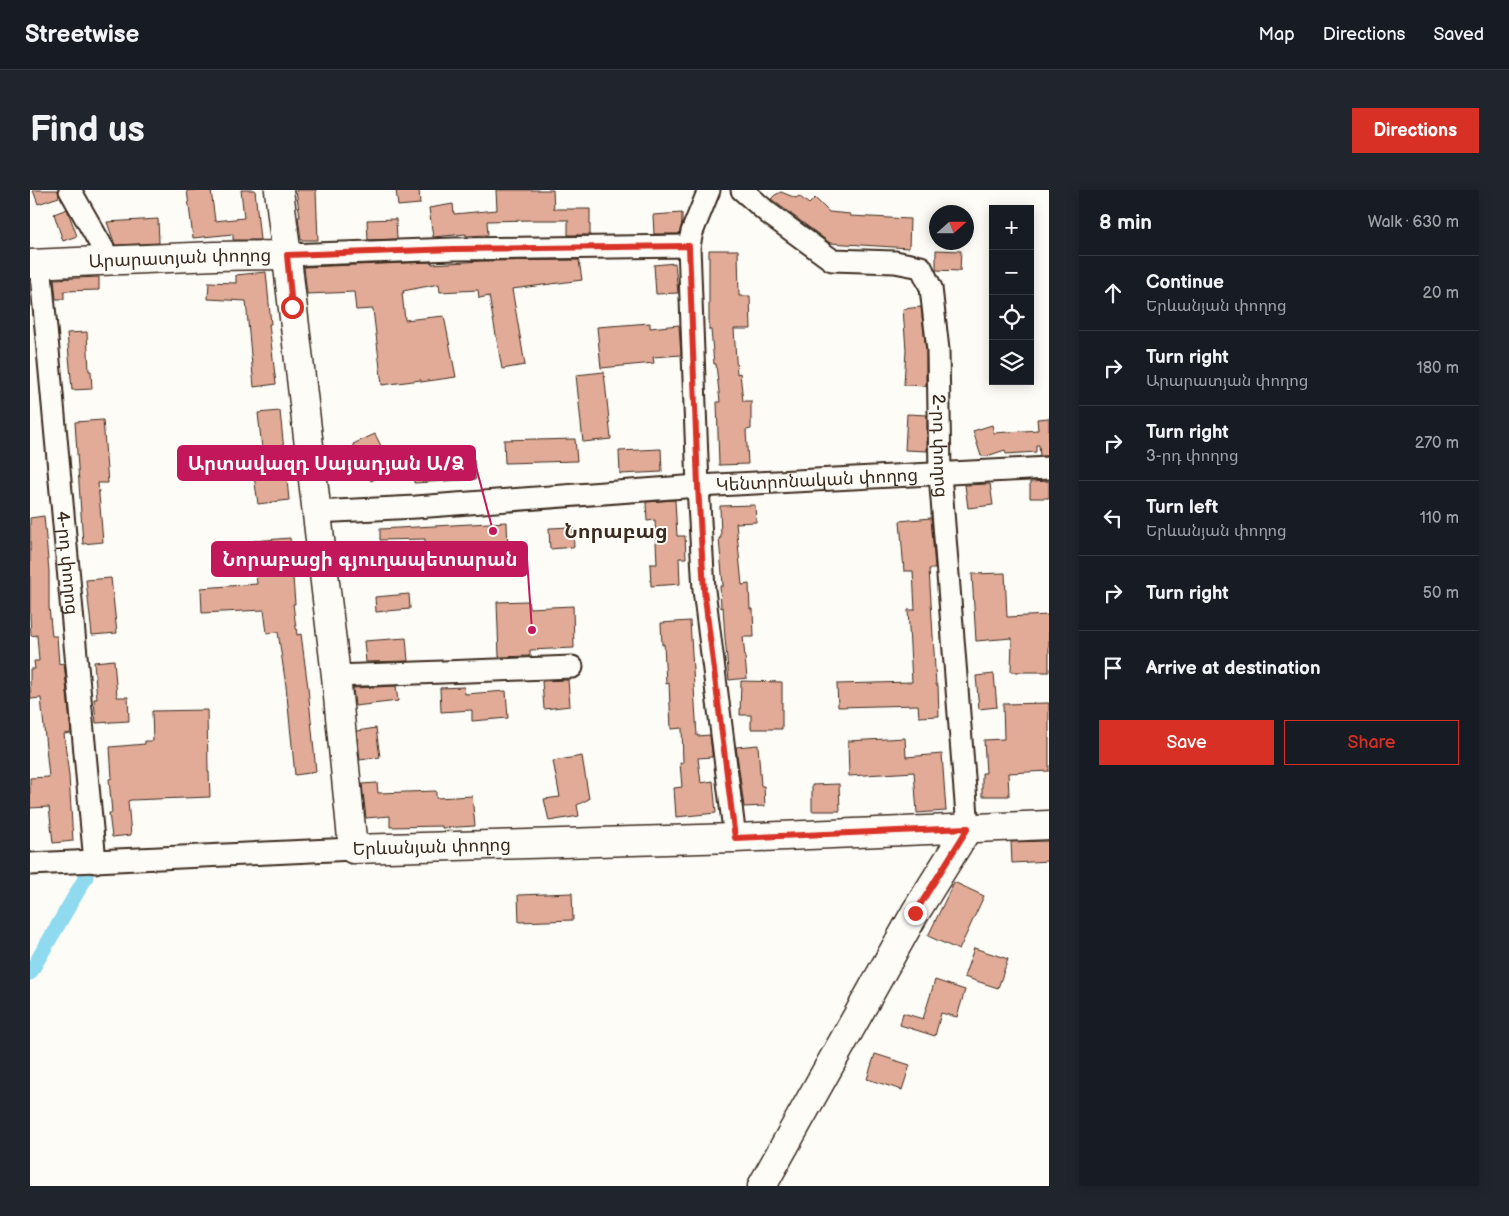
<!DOCTYPE html>
<html lang="en">
<head>
<meta charset="utf-8">
<style>
	:root { --surface:#171b24; --page:#20242c; --text:#f1f3f6; --muted:#9ea1a6; --line:#363941; --accent:#d93025 }
	body { margin:0; font-family:"Balsamiq Sans","Noto Sans Armenian",sans-serif; background:var(--page); color:var(--text) }
	.controls { position:absolute; right:15px; top:15px; display:grid; overflow:hidden; border-radius:0px; box-shadow:0 2px 12px #0003 }
	.controls button { width:45px; height:45px; display:grid; place-items:center; padding:0; border:0; border-bottom:1px solid var(--line); background:var(--surface); color:var(--text); font:25px sans-serif }
	.compass { position:absolute; left:899px; top:15px; width:45px; height:45px; border-radius:50%; background:var(--surface); box-shadow:0 2px 12px #0003; rotate:69deg }
	.stop { position:absolute; width:15px; height:15px; margin:-11px; border:4px solid #d93025; border-radius:50%; background:#fff }
	.stop.end { background:#d93025; border-color:#fff; box-shadow:0 1px 5px #0008 }
	.list { margin:0; padding:0; list-style:none }
	h2 { display:flex; justify-content:space-between; align-items:center; height:65px; margin:0; padding:0 20px; font-size:21px }
	h2 small { font-size:16px; font-weight:400; color:var(--muted) }
	.list li { display:grid; grid-template-columns:32px 1fr auto; gap:15px; align-items:center; box-sizing:border-box; height:75px; padding:0 20px; border-top:1px solid var(--line) }
	.list b { display:block; font-size:19px; white-space:nowrap }
	.list p { margin:0; font-size:16px; white-space:nowrap; color:var(--muted) }
	.list em { font-size:16px; font-style:normal; color:var(--muted) }
	.actions { display:flex; gap:10px; padding:15px 20px }
	.actions a { flex:1; padding:11px 0; border:1px solid var(--accent); border-radius:0px; text-align:center; font-size:18px; color:var(--accent) }
	.actions .main { background:var(--accent); color:#fff }
	.icon { flex:none; width:28px; height:28px; fill:none; stroke:currentColor; stroke-width:2; stroke-linecap:round; stroke-linejoin:round }
	.map { position:relative; flex:none; width:1019px; height:996px; overflow:hidden; border-radius:0px }
	header { display:flex; align-items:center; gap:30px; box-sizing:border-box; height:70px; padding:0 25px; background:var(--surface); border-bottom:1px solid var(--line) }
	header strong { font-size:24px }
	nav { display:flex; gap:28px; margin-inline-start:auto; font-size:18px }
	.intro { display:flex; align-items:center; justify-content:space-between; box-sizing:border-box; height:120px; padding:0 30px }
	h1 { margin:0; font-size:35px }
	.button { padding:12px 22px; border-radius:0px; background:var(--accent); color:#fff; font-size:18px; font-weight:700 }
	main { display:flex; gap:30px; padding:0 30px }
	aside { flex:1; background:var(--surface); border-radius:0px; box-shadow:0 2px 12px #0003 }
	.map>svg:first-child { display:block }
</style>
</head>
<body>
<header>
<strong>Streetwise</strong>
<nav><a>Map</a><a>Directions</a><a>Saved</a></nav>
</header>
<div class="intro"><h1>Find us</h1><a class="button">Directions</a></div>
<main>
<div class="map">
<svg width="1019" height="996" viewBox="0 0 1019 996">
	<rect width="100%" height="100%" fill="#fdfcf7"/>
	<filter id="ink" filterUnits="userSpaceOnUse"><feTurbulence type="fractalNoise" baseFrequency=".02" numOctaves="2"/><feDisplacementMap in="SourceGraphic" scale="10" xChannelSelector="R" yChannelSelector="G"/><feConvolveMatrix kernelMatrix="1 2 1 2 8 2 1 2 1" color-interpolation-filters="sRGB"/></filter>
	<g filter="url(#ink)">
		<g fill="none" stroke-linecap="round" stroke-linejoin="round">
			<path stroke="#8fdaef" stroke-width="15" d="M0,783l56,-96"/>
		</g>
		<path fill="#e1ab97" stroke="#3b2a1e" d="M3,0h25l1,7 -21,7z
			M157,0h24l4,31 29,-3 -3,-28h14l5,50h-27v-6l-40,4z
			M266,0h20l2,50h-17l-3,-23h2z
			M366,0h23l1,14 -22,2z
			M466,0h57l1,19h36v26h-22v-15h-36l-45,1 1,14 -22,1v-2l-33,3 -4,-29 24,-4 1,10 43,-4z
			M751,2l15,6 3,-2 10,8 6,-6 14,14 21,2v2l60,3 -1,29 -79,-5 -59,-44 4,-4z
			M37,19l10,27 -14,5 -9,-27z
			M652,23v10l-3,11h-25l-1,-19z
			M128,29l1,24 -44,2 -8,-23z
			M366,29l1,20 -29,1 -1,-20z
			M679,60h29l1,46h11l1,33h-17l3,45 3,-1 3,28h8v28l-5,1 2,34 -29,1 -2,-63h3l-4,-38h-2l-3,-34h-2z
			M906,60l25,1 -1,20 -24,-1z
			M549,70l3,20 -70,9 13,76 -23,4 -13,-73 -10,2 -1,-8 -38,2 -1,-8 -36,7 1,2h-2l3,27 39,-4 12,61 -35,5v-2l-39,5 -9,-76 -17,1 -2,-18 -47,2 -3,-27 128,-5v2l50,-3z
			M645,73l3,30 -22,1 -2,-29z
			M236,82l5,52h-2l7,60 -22,3 -8,-86 -38,-2 1,-17 27,1v-8z
			M69,87v13l-35,1v8h-8l-2,-20z
			M891,117l5,44v35l-22,-1 2,-35 -3,-41z
			M620,133v5l29,-3 2,30 -28,2 1,6 -53,5 -4,-41z
			M57,142l2,39h2l1,18 -20,1 -5,-57z
			M574,182l7,67 -28,3 -7,-67z
			M250,221l9,89 -31,4 -4,-28 11,-1 -7,-62z
			M877,224l20,1v36l-22,-1z
			M1019,228v38h-9l-1,-11h-3v7l-30,2 -1,-4 -18,6h-6l-8,-25 19,-6 2,8 44,-3 -1,-11z
			M73,230l5,63h-10l5,59 -20,2 -8,-122z
			M345,244l18,36 -22,11 -18,-37z
			M506,249v1l39,-1 2,22 -72,2 -1,-23z
			M631,259l1,23 -42,2 -1,-23z
			M444,269l2,20 -62,4 -1,-18 38,-3v-1z
			M1019,291v17h-19v-16z
			M960,294l3,21 -25,3 -3,-23z
			M645,310l2,36h8l1,22h-7l1,26 -29,2 -1,-22h7l-2,-44 -8,1 -1,-19z
			M725,315l1,17 -20,1 6,62 7,-1 1,25h3l1,28h-11l4,41 -18,2 -4,-42 -2,-31 -2,1 -1,-22h3l-4,-48h2l-1,-32z
			M14,326l5,55v36l3,29h5l2,28 5,-1 7,70 -7,1 5,42 4,65 -20,2 -4,-36 -19,1v-30l19,-1 -8,-79 -10,1 -1,-13v-17h5l-1,-8h5l-2,-26 -6,1 -1,-18v-100z
			M901,328l4,51h-6l7,116h2l1,31 -20,1 -1,-12 -80,2 -1,-23 75,-2 -4,-72h7l-2,-39h-9l-4,-50z
			M477,332l1,29 -63,3 1,15 -20,1 -1,-31 -45,1v-11z
			M543,337l1,20 -24,2 -1,-21z
			M260,348l5,66h-2l4,31 4,-1 7,54 8,84 -21,3 -9,-89 -8,-54 -11,1 -3,-23 -62,3 -1,-25 56,-4 -4,-43z
			M975,383l2,44 42,-2v57h-38l1,-34 -36,3 -4,-67z
			M81,388l6,55 -25,2 -6,-55z
			M379,404l1,15 -34,3 -1,-15z
			M498,411l1,7 44,-2 1,42 -44,2v6l-31,1 -2,-55z
			M660,431l7,115 13,-1 2,18v4l-14,1 3,25 12,-2 3,32 -40,4 -2,-29 8,-1 -2,-24h3l-1,-35 -11,1 -2,-46 -3,1 -2,-40 -2,1 -1,-22z
			M376,448l2,23 -42,1 -2,-21z
			M84,470l3,37h11l1,24 -33,2 -2,-24h3l-3,-37z
			M964,484l3,33 -18,2 -3,-33z
			M538,490l2,26 -26,3 -2,-28z
			M711,491l41,1v47h-31v-14h-11z
			M366,496l2,15 -43,5 -2,-18z
			M434,497l1,7 41,-3 2,27 -36,3v-11l-31,2 -1,-24z
			M1019,513v68l-41,2 1,23h-27v-23h4l-2,-33 20,-1 -1,-35z
			M177,520l1,62h1l1,25 -79,3 -3,1 3,34 -19,2 -3,-24h3l-3,-34 3,-1 -2,-31 35,-3v-3h8l-1,-30z
			M346,538l4,29 -20,3 -3,-29z
			M875,548l1,19 36,-3 4,57 -29,2 -3,-41 -65,4 -1,-35z
			M728,555l3,41h3l1,20 -21,1 -8,-60z
			M552,566l7,43 -12,6 2,11 -30,5 -5,-22 16,-2 -7,-36z
			M347,593l1,10 58,-2v7l36,-2 3,30 -33,2v-2l-52,1v-11l-24,2 -4,-34z
			M809,594l1,27h-28v-26z
			M1019,651v20l-37,2 -1,-21z
			M924,692l30,14 -25,54 -31,-14z
			M542,703l1,27 -54,2 -1,-27z
			M944,758l34,11 -10,29 -34,-11z
			M905,790l30,10 -8,27 -16,-4 -6,23 -35,-11 3,-12 20,6z
			M845,864l35,11 -8,25 -35,-11z"/>
		<g fill="none" stroke-linecap="round" stroke-linejoin="round">
			<g stroke="#3b2a1e" stroke-width="25">
				<g id="minor">
					<path d="M40,0l40,71"/>
					<path d="M679,0l-17,42 -3,14 9,240 6,104 31,248"/>
					<path id="s1" d="M712,0l26,23 64,47 63,2 26,5 10,21 7,62 2,124 28,354"/>
					<path d="M257,65l167,-6 235,-3"/>
					<path id="s2" d="M10,73l55,599"/>
					<path id="s3" d="M286,322l100,-5 282,-21 351,-18"/>
					<path d="M306,486l236,-9"/>
					<path d="M0,674l323,-15"/>
				</g>
			</g>
			<g stroke="#3b2a1e" stroke-width="31">
				<g id="major">
					<path id="s4" d="M249,0l57,486 17,173 382,-11 314,-13"/>
					<path id="s5" d="M0,74l185,-8 72,-1"/>
					<path d="M732,996l153,-273 53,-85"/>
				</g>
			</g>
			<use href="#minor" stroke="#fdfcf7" stroke-width="21"/>
			<use href="#major" stroke="#fdfcf7" stroke-width="28"/>
		</g>
	</g>
	<g fill="none" stroke-linecap="round" stroke-linejoin="round" filter="url(#ink)">
		<path stroke="#d93025" stroke-width="6" d="M262,117l-5,-52 167,-6 235,-3 9,240 6,104 31,248 233,-10 -53,85"/>
	</g>
	<g text-anchor="middle" stroke-width="4" stroke-linejoin="round" paint-order="stroke">
		<g font-size="18" fill="#3b2a1e" stroke="#fdfcf7">
			<text dy="6" stroke="none"><textPath href="#s5" startOffset="150">Արարատյան փողոց</textPath></text>
			<text dy="6" stroke="none"><textPath href="#s1" startOffset="385">2-րդ փողոց</textPath></text>
			<text dy="6" stroke="none"><textPath href="#s3" startOffset="502">Կենտրոնական փողոց</textPath></text>
			<text dy="6" stroke="none"><textPath href="#s2" startOffset="301">4-րդ փողոց</textPath></text>
			<text dy="6" stroke="none"><textPath href="#s4" startOffset="742">Երևանյան փողոց</textPath></text>
		</g>
		<g font-size="20" font-weight="bold" fill="#3b2a1e" stroke="#fdfcf7">
			<text x="586" y="348">Նորաբաց</text>
		</g>
	</g>
	<path fill="none" stroke="#c2185b" stroke-width="2" d="M463 341L445 273M502 440L497 369"/>
	<g fill="#c2185b" stroke="#fdfcf7" stroke-width="2">
		<circle cx="463" cy="341" r="5"/>
		<circle cx="502" cy="440" r="5"/>
	</g>
	<g fill="#c2185b" stroke="#c2185b" stroke-width="2">
		<rect x="148" y="256" width="297" height="34" rx="5"/>
		<rect x="182" y="352" width="315" height="34" rx="5"/>
	</g>
	<g font-size="19" text-anchor="middle" font-weight="bold" fill="#fff">
		<text x="296" y="280">Արտավազդ Սայադյան Ա/Ձ</text>
		<text x="340" y="376">Նորաբացի գյուղապետարան</text>
	</g>
</svg>
<div class="controls">
<button>+</button>
<button>−</button>
<button><svg class="icon" aria-label="locate" viewBox="0 0 24 24"><circle cx="12" cy="12" r="6"/><path d="M12 2v4M12 18v4M2 12h4M18 12h4"/></svg></button>
<button><svg class="icon" aria-label="layers" viewBox="0 0 24 24"><path d="M12 4l9 5-9 5-9-5zM3 14l9 5 9-5"/></svg></button>
</div>
<svg class="compass" viewBox="-18 -18 36 36"><path d="M0-13l5 13h-10z" fill="#e53935"/><path d="M0 13l5-13h-10z" fill="#9ea1a6"/></svg>
<div class="stop" style="left:262px;top:117px"></div>
<div class="stop end" style="left:885px;top:723px"></div>
</div>
<aside>
<h2>8 min<small>Walk · 630 m</small></h2>
<ul class="list">
<li><svg class="icon" aria-label="ahead" viewBox="0 0 24 24"><path d="M12 20V5M6 11l6-6 6 6"/></svg><div><b>Continue</b><p>Երևանյան փողոց</p></div><em>20 m</em></li>
<li><svg class="icon" aria-label="right" viewBox="0 0 24 24"><path d="M7 20v-9h11M14 6l5 5-5 5"/></svg><div><b>Turn right</b><p>Արարատյան փողոց</p></div><em>180 m</em></li>
<li><svg class="icon" aria-label="right" viewBox="0 0 24 24"><path d="M7 20v-9h11M14 6l5 5-5 5"/></svg><div><b>Turn right</b><p>3-րդ փողոց</p></div><em>270 m</em></li>
<li><svg class="icon" aria-label="left" viewBox="0 0 24 24"><path d="M17 20v-9H6M10 6l-5 5 5 5"/></svg><div><b>Turn left</b><p>Երևանյան փողոց</p></div><em>110 m</em></li>
<li><svg class="icon" aria-label="right" viewBox="0 0 24 24"><path d="M7 20v-9h11M14 6l5 5-5 5"/></svg><div><b>Turn right</b></div><em>50 m</em></li>
<li><svg class="icon" aria-label="arrive" viewBox="0 0 24 24"><path d="M6 21V4h12l-3 4 3 4H6"/></svg><div><b>Arrive at destination</b></div></li>
</ul>
<div class="actions"><a class="main">Save</a><a>Share</a></div>
</aside>
</main>
</body>
</html>
